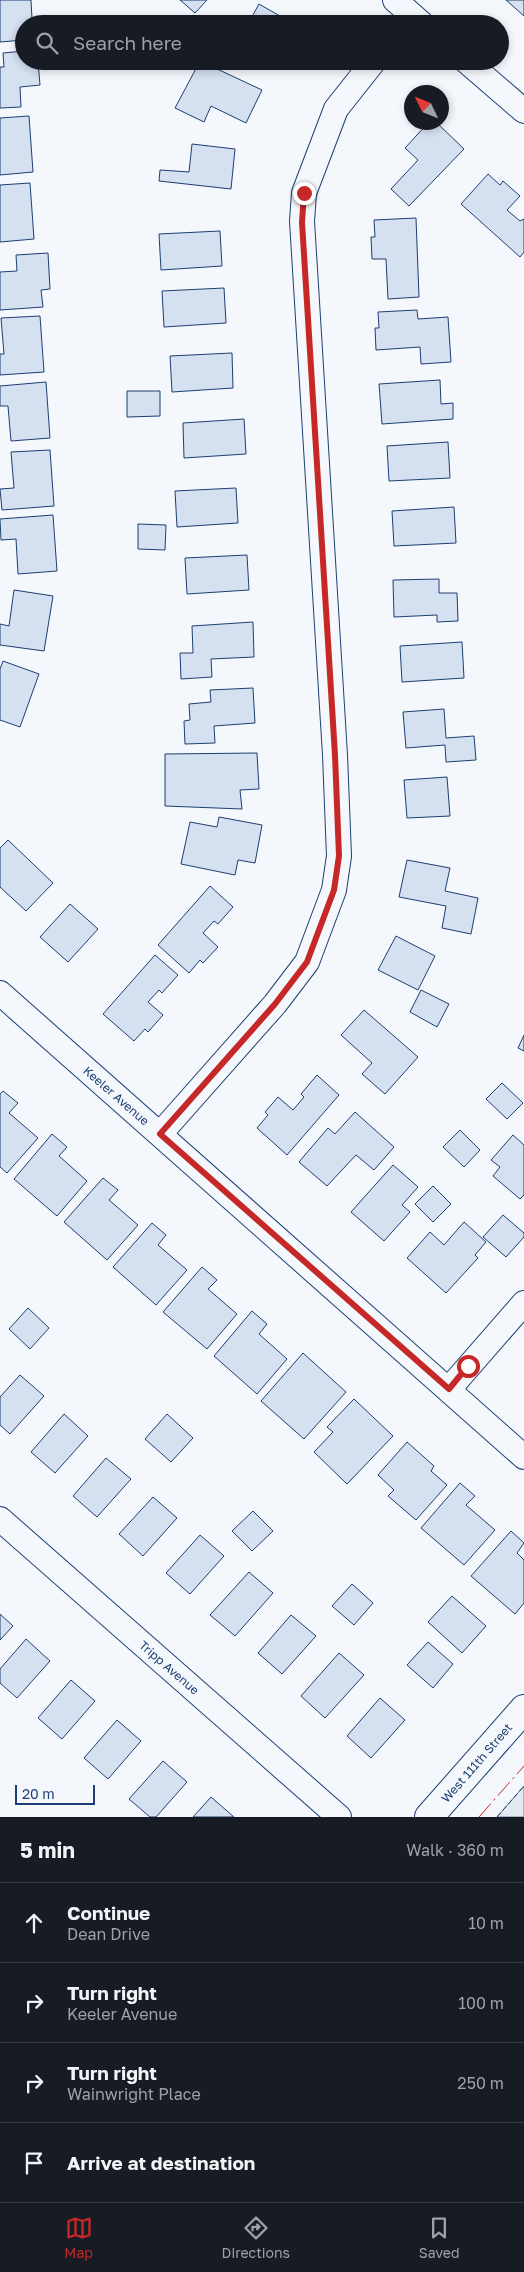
<!DOCTYPE html>
<html lang="en">
<head>
<meta charset="utf-8">
<style>
	:root { --surface:#171b24; --page:#242831; --text:#f1f3f6; --muted:#9ea1a6; --line:#363941; --accent:#c62828 }
	body { margin:0; font-family:"Golos Text",sans-serif; background:var(--page); color:var(--text) }
	.compass { position:absolute; left:404px; top:85px; width:45px; height:45px; border-radius:50%; background:var(--surface); box-shadow:0 2px 8px #0003; rotate:313deg }
	.scale { position:absolute; left:15px; bottom:12px; width:80px; box-sizing:border-box; padding-left:5px; border:2px solid #1d3f73; border-top:0; font-size:14px; line-height:18px; white-space:nowrap; color:#1d3f73; -webkit-text-stroke:4px #f4f7fb; paint-order:stroke }
	.stop { position:absolute; width:15px; height:15px; margin:-11px; border:4px solid #c62828; border-radius:50%; background:#fff }
	.stop.end { background:#c62828; border-color:#fff; box-shadow:0 1px 5px #0008 }
	.list { margin:0; padding:0; list-style:none }
	h2 { display:flex; justify-content:space-between; align-items:center; height:65px; margin:0; padding:0 20px; font-size:21px }
	h2 small { font-size:16px; font-weight:400; color:var(--muted) }
	.list li { display:grid; grid-template-columns:32px 1fr auto; gap:15px; align-items:center; box-sizing:border-box; height:80px; padding:0 20px; border-top:1px solid var(--line) }
	.list b { display:block; font-size:19px; white-space:nowrap }
	.list p { margin:0; font-size:16px; white-space:nowrap; color:var(--muted) }
	.list em { font-size:16px; font-style:normal; color:var(--muted) }
	.icon { flex:none; width:28px; height:28px; fill:none; stroke:currentColor; stroke-width:2; stroke-linecap:round; stroke-linejoin:round }
	.map { position:relative; flex:none; width:524px; height:1817px; overflow:hidden }
	.search { position:absolute; background:var(--surface); box-shadow:0 2px 8px #0003; left:15px; right:15px; top:15px; height:55px; display:flex; align-items:center; gap:12px; box-sizing:border-box; padding:0 18px; border-radius:28px; color:var(--muted); font-size:19px }
	.sheet { height:385px; background:var(--surface) }
	nav { display:flex; justify-content:space-around; align-items:center; box-sizing:border-box; height:70px; border-top:1px solid var(--line); background:var(--surface); font-size:14px; color:var(--muted) }
	nav a { display:grid; justify-items:center; gap:2px }
	nav .on { color:var(--accent) }
	.map>svg:first-child { display:block }
</style>
</head>
<body>
<div class="map">
<svg width="524" height="1817" viewBox="0 0 524 1817">
	<rect width="100%" height="100%" fill="#f4f7fb"/>
	<path fill="#e3e9f0" stroke="#687fa3" d="M524,1786v31h-27z"/>
	<path fill="#d5e0f0" stroke="#1d3f73" d="M0,0h31l1,19h10l1,5h-19v16l-24,2z
		M180,0h27l-12,13z
		M506,0h18v16z
		M259,4l35,20h-46z
		M24,51v10h14l2,24 -20,2 1,20 -21,1v-41h4l-1,-14z
		M200,61l62,29 -16,33 -35,-17 -7,16 -29,-14z
		M29,116l4,56 -33,3v-57z
		M429,122h7l28,27 -55,57 -18,-17 27,-29 -13,-12z
		M192,144l43,5 -4,40 -72,-8 1,-11 29,2z
		M488,174l12,11 3,-4 17,15 -13,14 13,11 4,-2v33l-4,5 -59,-53z
		M30,183l4,56 -34,3v-57z
		M416,218l3,79 -31,2 -2,-40h-14l-1,-22h4l-1,-17z
		M220,231l2,35 -61,4 -2,-36z
		M48,253l2,36 -9,1 2,17 -43,3v-38l17,-1 -1,-16z
		M224,288l2,35 -62,4 -2,-36z
		M417,310l1,9 30,-2 3,45 -30,2 -1,-17 -44,3 -1,-22h4l-1,-16z
		M40,316l4,56 -44,3v-21h4l-3,-36z
		M232,353l1,35 -61,4 -2,-36z
		M440,380l1,24 12,-1v16l-71,5 -3,-40z
		M46,382l4,56 -39,3 -3,-35h-8v-20z
		M127,391h33v25l-33,1z
		M244,419l2,35 -62,4 -1,-35z
		M448,442l2,36 -61,3 -2,-35z
		M50,450l4,56 -52,4 -2,-21 14,-1 -3,-36z
		M236,488l2,35 -61,4 -2,-36z
		M454,507l2,36 -62,3 -2,-35z
		M53,515l4,56 -39,3 -2,-35 -15,1 -1,-21z
		M138,524l28,1 -1,25 -27,-1z
		M247,555l2,35 -62,4 -2,-36z
		M439,579v14h18l1,28 -21,1v-7l-43,2 -1,-37z
		M14,590l39,6 -9,55 -44,-6v-21l9,2z
		M253,622l1,35 -43,2 1,18 -31,2 -1,-26h13l-1,-27z
		M462,642l2,36 -62,4 -2,-36z
		M3,661l36,13 -19,53 -20,-7v-51z
		M253,688l2,35 -41,3 1,17 -30,1 -1,-23 6,-1 -1,-16 22,-2 -1,-12z
		M444,709l2,29 28,-2 2,24 -30,2 -1,-17 -39,3 -3,-36z
		M257,753l2,36 -19,1 2,19 -77,-3v-52z
		M447,777l3,39 -43,2 -3,-38z
		M219,817l43,8 -7,38 -17,-3 -3,15 -54,-11 9,-42 27,5z
		M8,840l45,43 -27,28 -26,-24v-39z
		M407,860l43,8 -5,23 33,7 -7,36 -29,-6 4,-22 -47,-9z
		M210,886l23,21 -15,17 -4,-3 -11,12 15,14 -15,16 -3,-3 -11,13 -31,-28z
		M70,904l28,25 -30,33 -28,-25z
		M396,936l39,20 -17,34 -40,-20z
		M155,955l23,20 -16,18 -3,-3 -11,12 15,13 -15,17 -3,-3 -11,12 -31,-27z
		M421,990l28,14 -12,23 -27,-15z
		M364,1010l54,47 -33,37 -23,-20 10,-11 -31,-28z
		M524,1035v16l-6,-3z
		M317,1075l22,20 -52,60 -30,-27 11,-13 -3,-3 13,-15 15,13 11,-13 -3,-3z
		M502,1083l21,20 -16,16 -21,-20z
		M3,1091l15,12 -9,10 29,25 -31,35 -7,-6v-73z
		M355,1112l39,35 -20,23 -18,-15 -29,31 -28,-24 29,-34 7,6z
		M460,1130l20,20 -16,17 -21,-20z
		M52,1134l15,13 -8,9 28,25 -30,35 -43,-37z
		M513,1135l11,10v50l-4,4 -27,-23 7,-9 -9,-7z
		M393,1165l25,22 -16,18 8,7 -26,29 -33,-29z
		M103,1178l15,12 -9,10 29,25 -31,35 -43,-38z
		M433,1186l18,18 -18,18 -18,-18z
		M503,1215l21,18v4l-18,20 -23,-20z
		M464,1222l22,20 -11,13 3,3 -32,35 -39,-35 23,-26 14,13z
		M152,1223l14,12 -8,10 29,25 -31,35 -43,-38z
		M202,1267l15,13 -9,9 29,25 -30,35 -44,-37z
		M28,1308l21,20 -19,21 -21,-20z
		M252,1311l15,13 -8,10 28,25 -30,35 -43,-38z
		M303,1353l43,39 -42,47 -43,-38z
		M20,1375l24,21 -34,38 -10,-9v-28z
		M354,1399l39,37 -46,48 -33,-32 19,-20 -6,-5z
		M64,1414l24,22 -33,37 -24,-21z
		M167,1414l26,24 -22,24 -26,-23z
		M407,1442l27,24 -3,5 16,14 -31,35 -28,-24 6,-6 -16,-15z
		M106,1458l25,21 -34,38 -24,-21z
		M460,1483l15,13 -9,9 29,25 -31,35 -43,-37z
		M153,1497l24,21 -34,38 -24,-22z
		M253,1511l20,20 -21,20 -20,-20z
		M511,1531l13,12 -7,10 7,7v43l-9,11 -44,-38z
		M200,1535l24,21 -34,38 -24,-21z
		M249,1572l24,21 -38,43 -25,-21z
		M352,1584l21,19 -19,22 -22,-19z
		M452,1596l34,30 -24,27 -34,-31z
		M0,1614l13,12 -13,14z
		M291,1615l25,21 -34,38 -24,-21z
		M26,1639l24,22 -33,37 -17,-15v-14z
		M428,1642l25,22 -20,24 -26,-23z
		M339,1653l25,22 -39,43 -24,-22z
		M71,1680l24,21 -33,38 -24,-21z
		M380,1698l25,22 -34,38 -24,-22z
		M117,1720l24,21 -33,38 -24,-21z
		M163,1761l24,21 -31,35h-6l-21,-18z
		M211,1797l23,20h-41z"/>
	<g fill="none" stroke-linecap="round" stroke-linejoin="round">
		<g stroke="#1d3f73" stroke-width="26">
			<path id="minor" d="M395,0l27,24
				M466,61l58,50
				M0,993l524,464
				M160,1134l115,-130 32,-42 27,-72 5,-34 -4,-101 -33,-534 2,-28 32,-84 38,-48
				M449,1389l75,-86
				M0,1519l339,298"/>
		</g>
		<g stroke="#1d3f73" stroke-width="30">
			<path id="secondary" d="M429,1817l95,-108"/>
		</g>
		<use href="#minor" stroke="#f4f7fb" stroke-width="24"/>
		<use href="#secondary" stroke="#f4f7fb" stroke-width="28"/>
		<path stroke="#1d3f73" stroke-width="1" stroke-dasharray="6 2.5" stroke-linecap="butt" d="M497,1817l27,-31"/>
		<path stroke="#c62828" stroke-width="1" stroke-dasharray="18 4 2.5 4" stroke-linecap="butt" d="M479,1817l45,-51"/>
	</g>
	<g fill="none" stroke-linecap="round" stroke-linejoin="round">
		<path stroke="#c62828" stroke-width="6" d="M304,193l-2,29 33,533 4,101 -5,34 -27,72 -32,42 -115,130 289,255 19,-23"/>
	</g>
	<g text-anchor="middle" stroke-width="4" stroke-linejoin="round" paint-order="stroke">
		<g font-size="12" fill="#1d3f73" stroke="#f4f7fb">
			<text transform="translate(116 1096) rotate(41)" y="4">Keeler Avenue</text>
			<text transform="translate(169 1668) rotate(41)" y="4">Tripp Avenue</text>
			<text transform="translate(477 1763) rotate(-49)" y="4">West 111th Street</text>
		</g>
	</g>
</svg>
<svg class="compass" viewBox="-18 -18 36 36"><path d="M0-13l5 13h-10z" fill="#e53935"/><path d="M0 13l5-13h-10z" fill="#9ea1a6"/></svg>
<div class="scale">20 m</div>
<div class="stop" style="left:468px;top:1366px"></div>
<div class="stop end" style="left:304px;top:193px"></div>
<div class="search"><svg class="icon" aria-label="search" viewBox="0 0 24 24"><circle cx="10" cy="10" r="6"/><path d="M15 15l6 6"/></svg>Search here</div>
</div>
<section class="sheet">
<h2>5 min<small>Walk · 360 m</small></h2>
<ul class="list">
<li><svg class="icon" aria-label="ahead" viewBox="0 0 24 24"><path d="M12 20V5M6 11l6-6 6 6"/></svg><div><b>Continue</b><p>Dean Drive</p></div><em>10 m</em></li>
<li><svg class="icon" aria-label="right" viewBox="0 0 24 24"><path d="M7 20v-9h11M14 6l5 5-5 5"/></svg><div><b>Turn right</b><p>Keeler Avenue</p></div><em>100 m</em></li>
<li><svg class="icon" aria-label="right" viewBox="0 0 24 24"><path d="M7 20v-9h11M14 6l5 5-5 5"/></svg><div><b>Turn right</b><p>Wainwright Place</p></div><em>250 m</em></li>
<li><svg class="icon" aria-label="arrive" viewBox="0 0 24 24"><path d="M6 21V4h12l-3 4 3 4H6"/></svg><div><b>Arrive at destination</b></div></li>
</ul>
</section>
<nav>
<a class="on"><svg class="icon" aria-label="map" viewBox="0 0 24 24"><path d="M3 6l6-2 6 2 6-2v14l-6 2-6-2-6 2zM9 4v14M15 6v14"/></svg>Map</a>
<a><svg class="icon" aria-label="directions" viewBox="0 0 24 24"><path d="M12 3l9 9-9 9-9-9zM9 14v-3h6M13 9l2 2-2 2"/></svg>Directions</a>
<a><svg class="icon" aria-label="saved" viewBox="0 0 24 24"><path d="M7 4h10v16l-5-4-5 4z"/></svg>Saved</a>
</nav>
</body>
</html>
